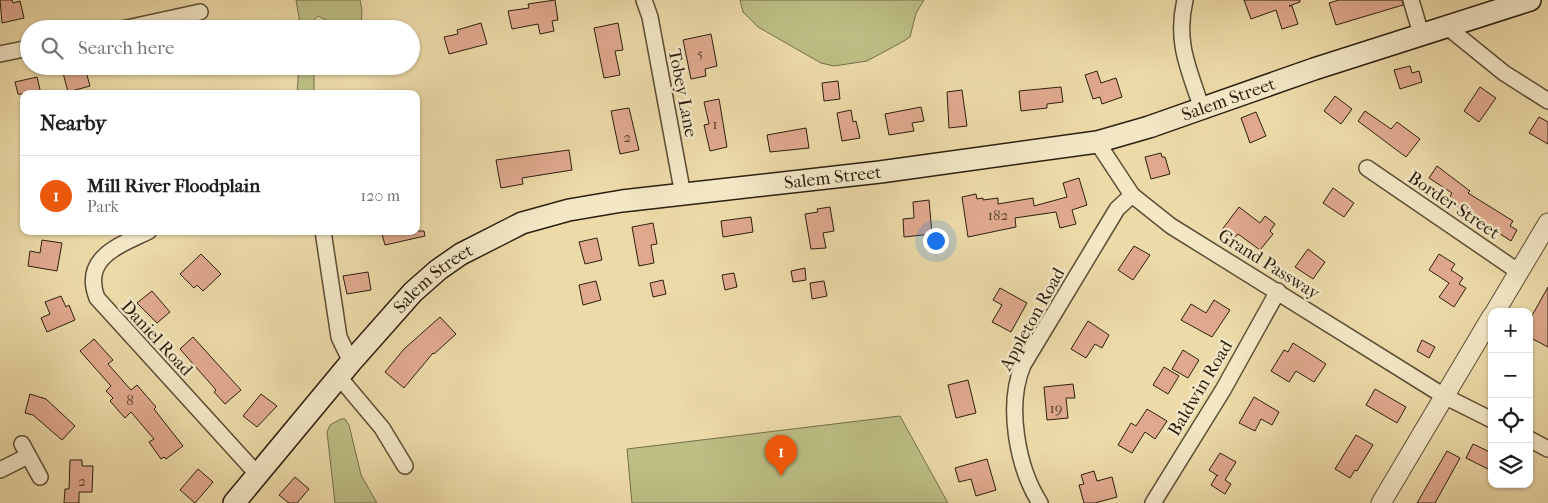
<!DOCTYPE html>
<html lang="en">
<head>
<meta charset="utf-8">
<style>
	:root { --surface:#fff; --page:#f2f2f2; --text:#202124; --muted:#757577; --line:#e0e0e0; --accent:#ea580c }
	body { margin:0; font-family:"IM FELL French Canon",serif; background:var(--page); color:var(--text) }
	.controls { position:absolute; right:15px; bottom:15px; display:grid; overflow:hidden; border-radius:10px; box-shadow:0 1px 4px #0004 }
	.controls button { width:45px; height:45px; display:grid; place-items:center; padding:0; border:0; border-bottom:1px solid var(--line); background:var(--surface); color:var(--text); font:25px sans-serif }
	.you { position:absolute; left:935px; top:240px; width:18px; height:18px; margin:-12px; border:4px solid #fff; border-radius:50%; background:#1a73e8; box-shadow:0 0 0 8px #1a73e833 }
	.badge { display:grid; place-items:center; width:32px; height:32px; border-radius:50%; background:var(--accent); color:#fff; font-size:16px; font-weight:700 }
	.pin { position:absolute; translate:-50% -41px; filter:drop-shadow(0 1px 2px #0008) }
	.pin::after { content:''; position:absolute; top:26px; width:18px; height:15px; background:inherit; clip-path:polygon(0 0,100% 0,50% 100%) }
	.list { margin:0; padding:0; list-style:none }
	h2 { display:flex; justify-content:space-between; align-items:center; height:65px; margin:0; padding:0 20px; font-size:21px }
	h2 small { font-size:16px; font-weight:400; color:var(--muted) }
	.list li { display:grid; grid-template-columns:32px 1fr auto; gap:15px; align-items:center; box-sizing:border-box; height:80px; padding:0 20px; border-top:1px solid var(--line) }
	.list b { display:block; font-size:19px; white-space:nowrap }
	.list p { margin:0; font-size:16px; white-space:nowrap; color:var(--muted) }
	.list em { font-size:16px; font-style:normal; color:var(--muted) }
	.icon { flex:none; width:28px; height:28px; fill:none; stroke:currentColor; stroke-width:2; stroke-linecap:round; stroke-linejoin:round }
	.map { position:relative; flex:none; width:1548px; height:503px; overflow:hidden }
	.search { position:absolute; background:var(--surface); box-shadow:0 1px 4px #0004; left:20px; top:20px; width:400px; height:55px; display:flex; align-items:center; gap:12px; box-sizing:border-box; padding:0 18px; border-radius:28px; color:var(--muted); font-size:19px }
	.panel { position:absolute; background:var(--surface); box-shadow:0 1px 4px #0004; left:20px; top:90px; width:400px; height:145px; border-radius:10px }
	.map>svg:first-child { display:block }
</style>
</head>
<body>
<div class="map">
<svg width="1548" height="503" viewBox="0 0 1548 503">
	<rect width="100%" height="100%" fill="#ecdaa8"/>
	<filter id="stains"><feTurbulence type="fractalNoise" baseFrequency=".004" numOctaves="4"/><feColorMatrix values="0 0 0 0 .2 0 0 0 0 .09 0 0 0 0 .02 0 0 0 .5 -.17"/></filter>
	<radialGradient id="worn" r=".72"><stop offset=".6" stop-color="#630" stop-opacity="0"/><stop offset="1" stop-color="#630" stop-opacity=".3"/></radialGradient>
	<path fill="#bcbe84" stroke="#746e4a" d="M296,0h64l2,10 -1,19h-32l-3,-9 -8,-4 -4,4 1,9h-14z
		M740,0h184l-8,13 -6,24 -6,4 -37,20 -33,5 -13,-3 -63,-36 -15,-15z
		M299,66h15v28h-17z
		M900,416l48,87h-316l-5,-54z
		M341,419h4l4,6 12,50 16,28h-42l-8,-71 3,-7z"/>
	<path fill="#e0a98e" stroke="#2d1f0f" d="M0,0h12l1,3 7,-2 4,17 -22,5z
		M555,0l3,20 -6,1 2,10 -14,3 -2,-10 -26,5 -4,-18 21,-3 -1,-4z
		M1244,0h56v2l-11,4h3l6,18 -16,5 -6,-19 -25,9z
		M1339,0h63l1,5 -67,20 -7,-22z
		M481,23l6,21 -38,10 -5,-17 14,-3 -1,-4z
		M618,23l5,27 -8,1 5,24 -16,3 -10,-50z
		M711,34l6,32 -12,3 1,7 -15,3 -8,-39z
		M1410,66l2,7 7,-2 3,11 -22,7 -6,-19z
		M85,68l5,18 -22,6 -5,-19z
		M1097,71l4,12 15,-5 6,19 -20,7 -2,-7 -7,2 -8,-24z
		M37,77l4,17h-23l-3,-12z
		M838,81l2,18 -16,2 -2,-18z
		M1061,87l2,15 -16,2v4l-26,3 -2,-20z
		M1480,87l16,11 -17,24 -15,-11z
		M962,90l5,36 -18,2 -2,-36z
		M1335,96l17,13 -11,15 -17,-13z
		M719,99l8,48 -17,4 -6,-26 5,-1 -5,-22z
		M921,107l3,14 -12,2 2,8 -25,4 -4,-21z
		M629,108l10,42 -19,4 -9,-43z
		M851,110l2,12 3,-1 4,17 -18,3 -5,-28z
		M1365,111l26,18 6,-7 23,17 -14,18 -48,-36z
		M1256,112l10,24 -16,7 -9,-25z
		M1539,117l9,5v22l-19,-11z
		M806,128l3,20 -39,4 -3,-17z
		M569,150l3,20 -50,8 1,6 -22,4 -5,-28z
		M1161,153l1,4h3l5,17 -19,5 -6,-22z
		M1437,166l33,25 -2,2 45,28 -3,5 7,4 -6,11 -63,-41 4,-7 -23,-15z
		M1079,178l8,27 -15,5 4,14 -16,4 -4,-16 -41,6 1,9 -48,10 -6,-40 14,-3 1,5 6,-1v2l15,-2v6l35,-6 1,8 33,-9 -4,-14z
		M1333,188l21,15 -10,14 -21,-14z
		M929,200l3,34 -28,3 -1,-18 11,-1 -1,-16z
		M830,207l4,24 -11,2 3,15 -15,1 -6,-35 13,-2 -1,-3z
		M1239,207l21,16 5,-7 10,8 -5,7 3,3 -13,16 -22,-16 -5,6 -12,-9z
		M751,217l2,15 -30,5 -2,-16z
		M653,223l4,21 -6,1 3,18 -15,3 -7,-39z
		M381,231h43l1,5 -40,9z
		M597,238l5,22 -17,4 -6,-22z
		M42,240l20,3 -5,28 -29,-5 2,-15 10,2z
		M1134,246l16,9 -17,25 -15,-10z
		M1308,249l17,13 -12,17 -18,-12z
		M201,254l20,20 -18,17 -6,-6 -3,3 -14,-14z
		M1439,254l16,10 -4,6 12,8 -4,6 7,4 -12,19 -15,-10 10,-14 -20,-13z
		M805,268l1,12 -13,2 -2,-11z
		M368,272l3,18 -24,4 -4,-18z
		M734,273l3,14 -12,3 -3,-15z
		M663,280l3,14 -13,3 -3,-14z
		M596,281l5,19 -18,5 -4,-20z
		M824,281l3,15 -15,3 -2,-16z
		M1548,287v60l-19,-10v-16z
		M1000,288l27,15 -16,29 -19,-10 10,-17 -9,-5z
		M152,291l18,21 -13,11 -20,-20z
		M61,296l5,11 3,-2 6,15 -28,12 -6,-14 9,-4 -5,-12z
		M1214,300l16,10 -18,27 -31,-17 10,-16 15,9z
		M440,317l16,17 -22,20 -1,-1 -29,35 -19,-16 19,-23z
		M1088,321l21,14 -7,13 -7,-4 -9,14 -15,-9z
		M193,337l48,53 -16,14 -11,-12 2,-2 -36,-41z
		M94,339l19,21 -5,4 23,26 6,-5 19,22 -2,2 29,37 -17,13 -2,-2 -3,2 -12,-17 5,-3 -23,-27 -6,6 -15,-17 3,-3 -7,-7 5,-5 -31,-35z
		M1422,340l13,7 -6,11 -12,-7z
		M1293,343l33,21 -12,18 -18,-11 -7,11 -18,-11 13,-21 4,2z
		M1183,350l16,10 -11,18 -16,-9z
		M1164,367l15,9 -11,18 -15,-9z
		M968,380l8,33 -20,5 -8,-33z
		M1073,384l2,14h-9l2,20 -21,2 -3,-33z
		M1375,389l31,18 -9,16 -31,-18z
		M30,394l16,5 29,27 -13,14 -29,-25 -8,-2z
		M261,394l16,12 -20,21 -14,-11z
		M1254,397l25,15 -7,13 -11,-6 -6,12 -16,-8z
		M1147,409l20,12 -12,18 -10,-7 -13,21 -14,-8 13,-22 5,3z
		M1356,435l17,10 -16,26 -2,-1 -5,8 -15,-9z
		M1473,444l19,9v18l-26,-13z
		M1447,451l13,7 -25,45h-18z
		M1220,453l16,9 -11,18 6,4 -6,10 -14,-9 6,-10 1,1 -9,-6z
		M987,459l9,31 -20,6 -5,-17 -12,3 -4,-14z
		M70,460h12v6h11l-1,26h-13v11h-15l1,-14h4z
		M198,469l15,13 -18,21 -15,-13z
		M1094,471l3,10 15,-4 5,20 -22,6h-11l-5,-18 5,-1 -3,-9z
		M295,477l14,12 -12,14h-8l-10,-8z"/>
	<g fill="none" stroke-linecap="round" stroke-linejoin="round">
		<g stroke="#5d4e35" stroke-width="18">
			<path id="minor" d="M644,0l6,17 33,178
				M1185,0c-10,43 4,69 17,109
				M1411,0l10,34
				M1446,26l58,47 44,28
				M122,29l78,-17
				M0,54l29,-6
				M1097,142l35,53 39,31 273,170 48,24
				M1367,168l152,104
				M149,231c-28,14 -68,26 -52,67l161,177
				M323,231l16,106 12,25
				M339,377l43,51 23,38
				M1529,439l19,10
				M22,444l18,33
				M0,470l28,-14
				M1040,503c-23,-36 -34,-98 -17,-138l94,-156 15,-14
				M1153,503l70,-113 55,-99"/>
		</g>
		<g stroke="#5d4e35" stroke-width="21">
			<path id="tertiary" d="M1495,312l53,-89
				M1381,503l111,-187"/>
		</g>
		<g stroke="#2d1f0f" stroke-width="24">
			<g id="secondary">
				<path id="s1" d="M234,503l117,-141 62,-70 25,-22 23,-16 61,-31 47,-13 53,-9 258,-29 217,-30 52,-15 165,-58 216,-69"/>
			</g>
		</g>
		<use href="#minor" stroke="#f3e7c6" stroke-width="15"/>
		<use href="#tertiary" stroke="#f3e7c6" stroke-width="19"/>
		<use href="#secondary" stroke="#f3e7c6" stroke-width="21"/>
	</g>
	<g text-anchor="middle" stroke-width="5" stroke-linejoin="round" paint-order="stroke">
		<g font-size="15" fill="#5a422f">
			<text x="700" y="58">5</text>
			<text x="715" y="129">1</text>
			<text x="627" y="142">2</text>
			<text x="998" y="220">182</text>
			<text x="130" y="405">8</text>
			<text x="1056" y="413">19</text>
			<text x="82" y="486">2</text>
		</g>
		<g font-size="18" fill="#2d1f0f" stroke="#f3e7c6">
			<text transform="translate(683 93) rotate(79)" y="6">Tobey Lane</text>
			<text dy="6" stroke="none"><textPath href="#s1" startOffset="1126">Salem Street</textPath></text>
			<text dy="6" stroke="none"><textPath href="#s1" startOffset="721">Salem Street</textPath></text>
			<text transform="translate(1454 205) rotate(34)" y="6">Border Street</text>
			<text transform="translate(1269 264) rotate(32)" y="6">Grand Passway</text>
			<text dy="6" stroke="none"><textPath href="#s1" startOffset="301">Salem Street</textPath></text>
			<text transform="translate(1032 319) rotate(-61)" y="6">Appleton Road</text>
			<text transform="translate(157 338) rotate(47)" y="6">Daniel Road</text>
			<text transform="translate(1200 388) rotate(-59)" y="6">Baldwin Road</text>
		</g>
	</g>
	<rect width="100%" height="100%" filter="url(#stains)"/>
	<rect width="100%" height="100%" fill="url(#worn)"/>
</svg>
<div class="controls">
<button>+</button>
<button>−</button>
<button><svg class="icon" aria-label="locate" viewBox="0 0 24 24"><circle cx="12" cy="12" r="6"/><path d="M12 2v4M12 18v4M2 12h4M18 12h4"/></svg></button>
<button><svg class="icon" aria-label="layers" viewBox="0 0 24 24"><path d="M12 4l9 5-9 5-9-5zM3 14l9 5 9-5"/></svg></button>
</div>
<div class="you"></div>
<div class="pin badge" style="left:781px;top:476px">1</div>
<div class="search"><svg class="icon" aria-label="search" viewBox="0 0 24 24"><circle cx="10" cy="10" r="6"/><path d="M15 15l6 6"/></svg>Search here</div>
<section class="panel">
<h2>Nearby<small></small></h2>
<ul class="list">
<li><span class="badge">1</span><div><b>Mill River Floodplain</b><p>Park</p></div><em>120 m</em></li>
</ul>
</section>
</div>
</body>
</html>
